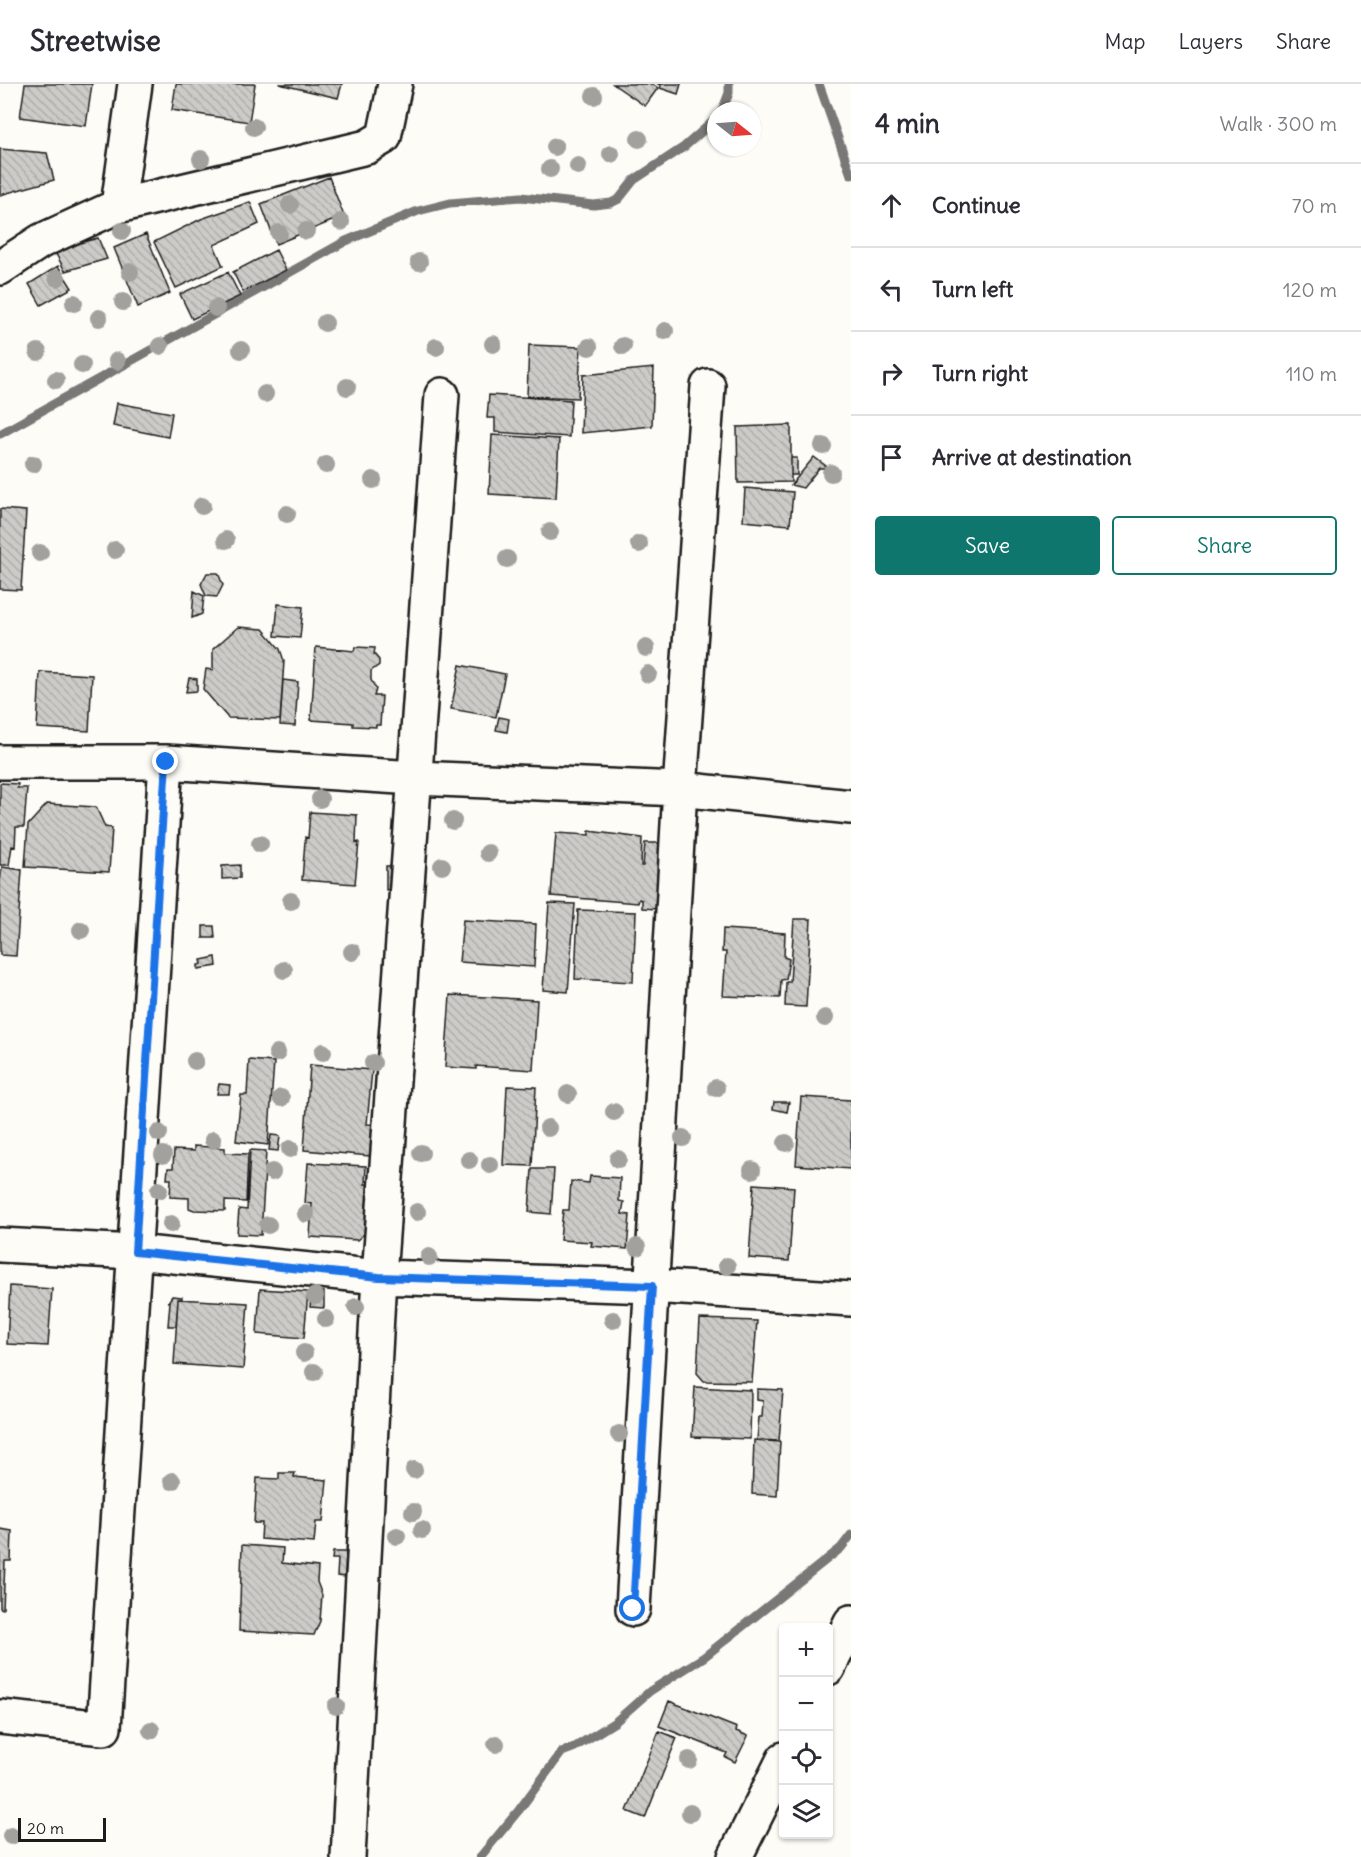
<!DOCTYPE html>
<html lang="en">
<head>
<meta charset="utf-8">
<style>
	:root { --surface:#fff; --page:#f7f7f7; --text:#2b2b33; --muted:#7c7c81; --line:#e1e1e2; --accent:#0f766e }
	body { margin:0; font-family:Delius,sans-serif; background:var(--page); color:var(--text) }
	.controls { position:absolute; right:18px; bottom:18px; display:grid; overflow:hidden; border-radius:6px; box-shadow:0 2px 4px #0004 }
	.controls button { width:54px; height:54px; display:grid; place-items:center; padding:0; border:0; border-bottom:2px solid var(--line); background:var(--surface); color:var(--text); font:30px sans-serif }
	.compass { position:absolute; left:707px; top:18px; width:54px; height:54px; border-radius:50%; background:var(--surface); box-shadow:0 2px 4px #0004; rotate:107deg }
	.scale { position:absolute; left:18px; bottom:15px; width:88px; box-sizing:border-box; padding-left:6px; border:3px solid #1c1c1c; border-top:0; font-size:16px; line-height:21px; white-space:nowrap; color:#1c1c1c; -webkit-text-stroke:4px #fdfcf7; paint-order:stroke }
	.stop { position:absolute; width:18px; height:18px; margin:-14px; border:4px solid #1a73e8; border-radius:50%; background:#fff }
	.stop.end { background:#1a73e8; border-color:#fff; box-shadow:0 2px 6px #0008 }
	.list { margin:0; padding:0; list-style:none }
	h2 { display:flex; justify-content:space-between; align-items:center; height:78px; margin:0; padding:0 24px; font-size:26px }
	h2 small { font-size:20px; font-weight:400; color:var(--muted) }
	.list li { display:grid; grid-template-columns:39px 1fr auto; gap:18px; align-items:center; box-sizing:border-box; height:84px; padding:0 24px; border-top:2px solid var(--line) }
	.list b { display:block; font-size:22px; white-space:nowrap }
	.list em { font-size:20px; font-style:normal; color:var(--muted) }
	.actions { display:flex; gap:12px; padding:18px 24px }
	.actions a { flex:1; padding:14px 0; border:2px solid var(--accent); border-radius:6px; text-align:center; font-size:21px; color:var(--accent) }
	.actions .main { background:var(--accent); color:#fff }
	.icon { flex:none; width:33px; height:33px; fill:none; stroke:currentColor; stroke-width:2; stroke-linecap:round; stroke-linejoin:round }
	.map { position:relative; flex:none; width:851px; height:1773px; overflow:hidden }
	header { display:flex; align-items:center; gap:36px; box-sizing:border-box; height:84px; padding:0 30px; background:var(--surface); border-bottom:2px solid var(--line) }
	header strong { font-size:28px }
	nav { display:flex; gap:33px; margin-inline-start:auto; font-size:21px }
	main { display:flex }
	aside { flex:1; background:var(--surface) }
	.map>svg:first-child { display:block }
</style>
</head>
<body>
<header>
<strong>Streetwise</strong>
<nav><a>Map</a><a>Layers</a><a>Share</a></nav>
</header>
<main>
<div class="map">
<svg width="851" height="1773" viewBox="0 0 851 1773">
	<defs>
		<pattern id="building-back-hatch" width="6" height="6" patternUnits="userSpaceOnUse" patternTransform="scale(1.5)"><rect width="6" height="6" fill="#cccbc8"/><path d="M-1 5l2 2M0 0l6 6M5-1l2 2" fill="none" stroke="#afaeab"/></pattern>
	</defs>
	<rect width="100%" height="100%" fill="#fdfcf7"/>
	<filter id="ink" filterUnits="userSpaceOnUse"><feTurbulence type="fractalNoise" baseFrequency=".0167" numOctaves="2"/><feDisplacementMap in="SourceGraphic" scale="12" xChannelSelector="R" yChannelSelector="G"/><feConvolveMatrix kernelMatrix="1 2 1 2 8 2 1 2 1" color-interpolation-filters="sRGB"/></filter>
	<g filter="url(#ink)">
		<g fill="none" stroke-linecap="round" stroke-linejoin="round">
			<path stroke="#797876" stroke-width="9" d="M819,0l32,91
				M722,27l7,-18v-9
				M0,350l346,-193 72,-30 32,-8 71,-6 73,8 17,-2 8,-4 15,-19 50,-33 32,-28
				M480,1773l39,-47 43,-58 13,-5 40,-25 35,-31 54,-34 137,-109 10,-13"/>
		</g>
		<path fill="url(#building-back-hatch)" stroke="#1c1c1c" stroke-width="1.5" d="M25,0h67l-6,42 -66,-9z
			M176,0h79l-6,38 -77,-12z
			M279,0h63l-4,14z
			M613,0h39l6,4 -13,18z
			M658,0h23l-3,10 -18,-6 1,-2z
			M0,65l47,4 7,27 -54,15z
			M329,93l15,39 -68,28 -15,-40z
			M250,118l9,22 -45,21 9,21 -47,22 -22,-46 47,-23z
			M146,150l24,59 -32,14 -24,-59z
			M98,154l9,21 -42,12 -11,-21z
			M276,166l10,20 -43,22 -10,-20z
			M58,182l14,22 -31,17 -12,-21z
			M228,188l12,24 -48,23 -12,-25z
			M529,261l52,2 -3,51 -51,-2z
			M654,284l-2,58 -71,7 2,-58z
			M489,311l82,5 -2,37 -74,-5v-14h-8z
			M117,319l55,10 -4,24 -55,-11z
			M791,341v57l-53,1 -1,-56z
			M492,351l67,4 -3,59 -67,-4z
			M814,373l12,9 -1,2h-6l-16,20 -12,-3z
			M791,374h6v17h-6z
			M745,404l48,4 -3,33 -47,-4z
			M0,425l26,2 -5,79 -21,-1z
			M207,489h11l5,12 -6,12 -11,-1 -5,-12z
			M194,507l10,5 -2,18 -10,4z
			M278,520l25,3 -3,31 -25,-2z
			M238,543l25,2 17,20 4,12 -4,59 -52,-2 -25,-29 3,-20 7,1v-21z
			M316,563l38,4 1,-4 20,1 -1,6 5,6v5l-8,6v9l5,9 -2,7h8l-2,29h-4v2l-23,-1v-3l-42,-3z
			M460,581l45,9 -9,43 -45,-8z
			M40,588l52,3 -3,56 -52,-3z
			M189,594l8,1v12l-11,1z
			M283,596l15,2 -3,44 -15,-1z
			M499,633l10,2 -2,13 -11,-2z
			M0,699l18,1 -1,4h10l-3,39h-8l-1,20 -3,-1 -3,19h-9z
			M47,720l49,3 9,20 7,1 -3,44 -84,-5 3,-42z
			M310,728l47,3 -1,28 3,-1 -4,42 -53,-4 3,-39v-4l3,1z
			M589,747l53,7 -1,28h2l2,-23h16l-4,66 -15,-1v-8l-3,-1 -1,4 -87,-7 5,-63 33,2z
			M240,781v13l-18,1v-13z
			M386,782h7l1,23 -8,1z
			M2,783l20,3 -6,86 -16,-1v-74z
			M549,819l26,1 -7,88 -25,-2z
			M578,826l58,2 -3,70 -58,-3z
			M794,835h17l-5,88 -21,-1 1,-24h4z
			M463,836l73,4 -2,43 -75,-5z
			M203,842h11l1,12h-12z
			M723,845l62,4 -1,24 5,2 -3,20 -5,1 -1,18 -57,-2 3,-44h-4z
			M216,873l1,9 -19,3v-4l4,-1 -1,-4z
			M450,911l87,5 -4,70 -57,-4v3l-31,-2z
			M249,976l25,2 -6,83 -32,-4 5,-46h6z
			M310,981l62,5 -5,54 16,1 -2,32 -77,-7z
			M219,1000l11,1 -1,9h-12z
			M507,1002l29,1 -4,79 -29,-1z
			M801,1013l50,3v69l-55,-4z
			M774,1018h15l-2,10 -14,-3z
			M271,1051l9,1 -2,15 -9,-1z
			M194,1062l31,2v5l23,1 -2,48 -21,-1v10l-31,-1 -5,-2v-10l-19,-1 1,-18h-4l1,-11h5l1,-18 20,1z
			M250,1066l16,1 -5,84 -24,-1 2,-25 8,1z
			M308,1079l58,3 -1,18 8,1 -2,43 -14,12 -47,-3 2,-33 -7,-1z
			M532,1085h22l-3,45 -22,-2z
			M590,1092l30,2 -1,23 5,1 -2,12 8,1 -3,34 -36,-3 1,-4 -32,-2 3,-30h6l2,-29 18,2z
			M754,1100l40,3 -5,74 -40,-3z
			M10,1202l42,3 -4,57 -41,-2z
			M260,1205l48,3 -4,46 -47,-4z
			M314,1207l10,1v16l-14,-1 1,-11h2z
			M172,1212l10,1v2h-4l-2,27h-8l2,-24h-2z
			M178,1215l70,4 -5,66 -69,-5z
			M700,1235l57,2 -5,61 -48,-1 -7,-8z
			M695,1303l56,3 -1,49 -58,-2z
			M757,1305l26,1 -4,51 -22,-1 2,-23h3l1,-16 -6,-1z
			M754,1356l26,2 -3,54 -25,-2z
			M279,1389h16l-1,4 33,3 -4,42h-7l-2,21 -53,-4 1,-16h-8l3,-45 22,1z
			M0,1445l12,2 -1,30h-6l-2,48 -3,-1z
			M242,1461l41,3 -1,15 36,4 -1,15 5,13 -2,26 -6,14 -75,-4z
			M333,1468h13l-1,25 -8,-1 1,-17h-6z
			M669,1617l68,27 -1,3 12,5 -13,26 -10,-5 2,-4 -68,-27z
			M659,1647l18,7 -32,80 -18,-7z"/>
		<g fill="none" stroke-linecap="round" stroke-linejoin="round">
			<g stroke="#1c1c1c" stroke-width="38">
				<path id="minor" d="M118,122l17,-122
					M0,184l41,-27 77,-35 249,-59 17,-10 11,-53
					M0,678h166l249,16 265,11 171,18
					M0,1161l135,7 244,25 273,9 199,13
					M633,1525l47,-820 28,-403
					M828,1584l23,-46
					M0,1633l104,11 62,-966
					M348,1773l31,-580 63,-882
					M735,1773l49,-98"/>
			</g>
			<use href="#minor" stroke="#fdfcf7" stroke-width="33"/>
		</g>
		<g fill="#a2a19e">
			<circle cx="594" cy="12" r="9"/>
			<circle cx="254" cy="43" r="9"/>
			<circle cx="639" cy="55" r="9"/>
			<circle cx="555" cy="63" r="9"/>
			<circle cx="611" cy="70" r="9"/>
			<circle cx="201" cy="75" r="9"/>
			<circle cx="578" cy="82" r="9"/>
			<circle cx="550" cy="85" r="9"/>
			<circle cx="290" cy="121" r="9"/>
			<circle cx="341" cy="138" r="9"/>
			<circle cx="122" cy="147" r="9"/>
			<circle cx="306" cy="147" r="9"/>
			<circle cx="279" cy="149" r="9"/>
			<circle cx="419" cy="178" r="9"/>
			<circle cx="130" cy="188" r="9"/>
			<circle cx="57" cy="194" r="9"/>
			<circle cx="123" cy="218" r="9"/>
			<circle cx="74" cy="219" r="9"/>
			<circle cx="216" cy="224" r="9"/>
			<circle cx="99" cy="234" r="9"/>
			<circle cx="325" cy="239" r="9"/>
			<circle cx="665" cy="247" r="9"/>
			<circle cx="493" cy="260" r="9"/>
			<circle cx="160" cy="262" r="9"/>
			<circle cx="623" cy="262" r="9"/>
			<circle cx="436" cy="263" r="9"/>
			<circle cx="589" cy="263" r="9"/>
			<circle cx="241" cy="266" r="9"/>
			<circle cx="38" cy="268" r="9"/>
			<circle cx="117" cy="277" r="9"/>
			<circle cx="82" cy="281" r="9"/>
			<circle cx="56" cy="296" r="9"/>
			<circle cx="347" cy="303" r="9"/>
			<circle cx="265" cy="310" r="9"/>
			<circle cx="823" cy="362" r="9"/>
			<circle cx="33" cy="380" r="9"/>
			<circle cx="326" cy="381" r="9"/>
			<circle cx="831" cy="389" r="9"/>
			<circle cx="373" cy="396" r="9"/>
			<circle cx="202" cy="422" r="9"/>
			<circle cx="287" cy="430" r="9"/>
			<circle cx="550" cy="448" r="9"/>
			<circle cx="226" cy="456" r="9"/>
			<circle cx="639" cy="460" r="9"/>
			<circle cx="115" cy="466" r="9"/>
			<circle cx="40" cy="469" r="9"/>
			<circle cx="507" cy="475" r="9"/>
			<circle cx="646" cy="564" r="9"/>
			<circle cx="648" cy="590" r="9"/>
			<circle cx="320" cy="715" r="9"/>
			<circle cx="453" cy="737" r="9"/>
			<circle cx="260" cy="760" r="9"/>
			<circle cx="488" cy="769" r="9"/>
			<circle cx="442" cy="782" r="9"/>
			<circle cx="291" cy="817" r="9"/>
			<circle cx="81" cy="846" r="9"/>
			<circle cx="352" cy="868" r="9"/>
			<circle cx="284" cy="886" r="9"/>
			<circle cx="825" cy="934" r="9"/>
			<circle cx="323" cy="968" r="9"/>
			<circle cx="277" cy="969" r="9"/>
			<circle cx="195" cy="977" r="9"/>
			<circle cx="373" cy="979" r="9"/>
			<circle cx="716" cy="1004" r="9"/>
			<circle cx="568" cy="1010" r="9"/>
			<circle cx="281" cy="1014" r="9"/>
			<circle cx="614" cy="1028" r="9"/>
			<circle cx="548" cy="1044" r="9"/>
			<circle cx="159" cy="1049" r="9"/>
			<circle cx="683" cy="1054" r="9"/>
			<circle cx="213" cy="1056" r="9"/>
			<circle cx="786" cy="1059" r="9"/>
			<circle cx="290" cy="1065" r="9"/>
			<circle cx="421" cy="1069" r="9"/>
			<circle cx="163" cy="1071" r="9"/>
			<circle cx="618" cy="1075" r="9"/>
			<circle cx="469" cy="1076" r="9"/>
			<circle cx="490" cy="1081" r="9"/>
			<circle cx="752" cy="1086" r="9"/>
			<circle cx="272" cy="1088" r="9"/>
			<circle cx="159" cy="1106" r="9"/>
			<circle cx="417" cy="1128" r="9"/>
			<circle cx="306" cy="1130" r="9"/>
			<circle cx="171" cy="1140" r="9"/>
			<circle cx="268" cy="1141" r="9"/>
			<circle cx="637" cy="1163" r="9"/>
			<circle cx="429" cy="1173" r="9"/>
			<circle cx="727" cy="1182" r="9"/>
			<circle cx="315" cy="1212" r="9"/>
			<circle cx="356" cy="1223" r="9"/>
			<circle cx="326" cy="1235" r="9"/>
			<circle cx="613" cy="1236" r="9"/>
			<circle cx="304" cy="1269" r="9"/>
			<circle cx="314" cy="1288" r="9"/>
			<circle cx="619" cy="1350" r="9"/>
			<circle cx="414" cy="1386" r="9"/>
			<circle cx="172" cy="1397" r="9"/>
			<circle cx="413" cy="1428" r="9"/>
			<circle cx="422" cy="1446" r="9"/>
			<circle cx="397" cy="1452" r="9"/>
			<circle cx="336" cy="1622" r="9"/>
			<circle cx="151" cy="1646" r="9"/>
			<circle cx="496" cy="1660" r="9"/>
			<circle cx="689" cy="1676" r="9"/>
			<circle cx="690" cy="1729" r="9"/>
			<circle cx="11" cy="1752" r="9"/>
		</g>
	</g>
	<g fill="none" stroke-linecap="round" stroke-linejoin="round" filter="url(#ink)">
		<path stroke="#1a73e8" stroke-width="8" d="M166,678l-31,490 244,25 273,9 -19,323"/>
	</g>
</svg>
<div class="controls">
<button>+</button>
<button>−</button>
<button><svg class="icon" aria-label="locate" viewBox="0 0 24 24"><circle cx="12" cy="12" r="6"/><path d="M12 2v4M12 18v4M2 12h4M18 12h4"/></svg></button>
<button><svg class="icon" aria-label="layers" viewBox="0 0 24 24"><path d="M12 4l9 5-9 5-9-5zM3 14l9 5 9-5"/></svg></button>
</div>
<svg class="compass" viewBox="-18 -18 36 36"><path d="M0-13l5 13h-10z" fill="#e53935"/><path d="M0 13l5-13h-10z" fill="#7c7c81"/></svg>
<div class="scale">20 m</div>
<div class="stop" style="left:633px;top:1525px"></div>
<div class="stop end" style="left:166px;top:678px"></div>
</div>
<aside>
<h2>4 min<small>Walk · 300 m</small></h2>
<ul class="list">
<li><svg class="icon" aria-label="ahead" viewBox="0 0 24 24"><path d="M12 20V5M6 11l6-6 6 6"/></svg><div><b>Continue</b></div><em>70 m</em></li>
<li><svg class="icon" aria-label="left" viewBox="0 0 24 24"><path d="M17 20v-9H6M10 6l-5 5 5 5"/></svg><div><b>Turn left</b></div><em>120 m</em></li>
<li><svg class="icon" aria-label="right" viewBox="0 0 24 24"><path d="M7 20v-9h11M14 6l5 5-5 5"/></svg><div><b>Turn right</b></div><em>110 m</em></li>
<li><svg class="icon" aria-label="arrive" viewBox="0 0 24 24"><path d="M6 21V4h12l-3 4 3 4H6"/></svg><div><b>Arrive at destination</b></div></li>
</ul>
<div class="actions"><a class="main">Save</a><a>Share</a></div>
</aside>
</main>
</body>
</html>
